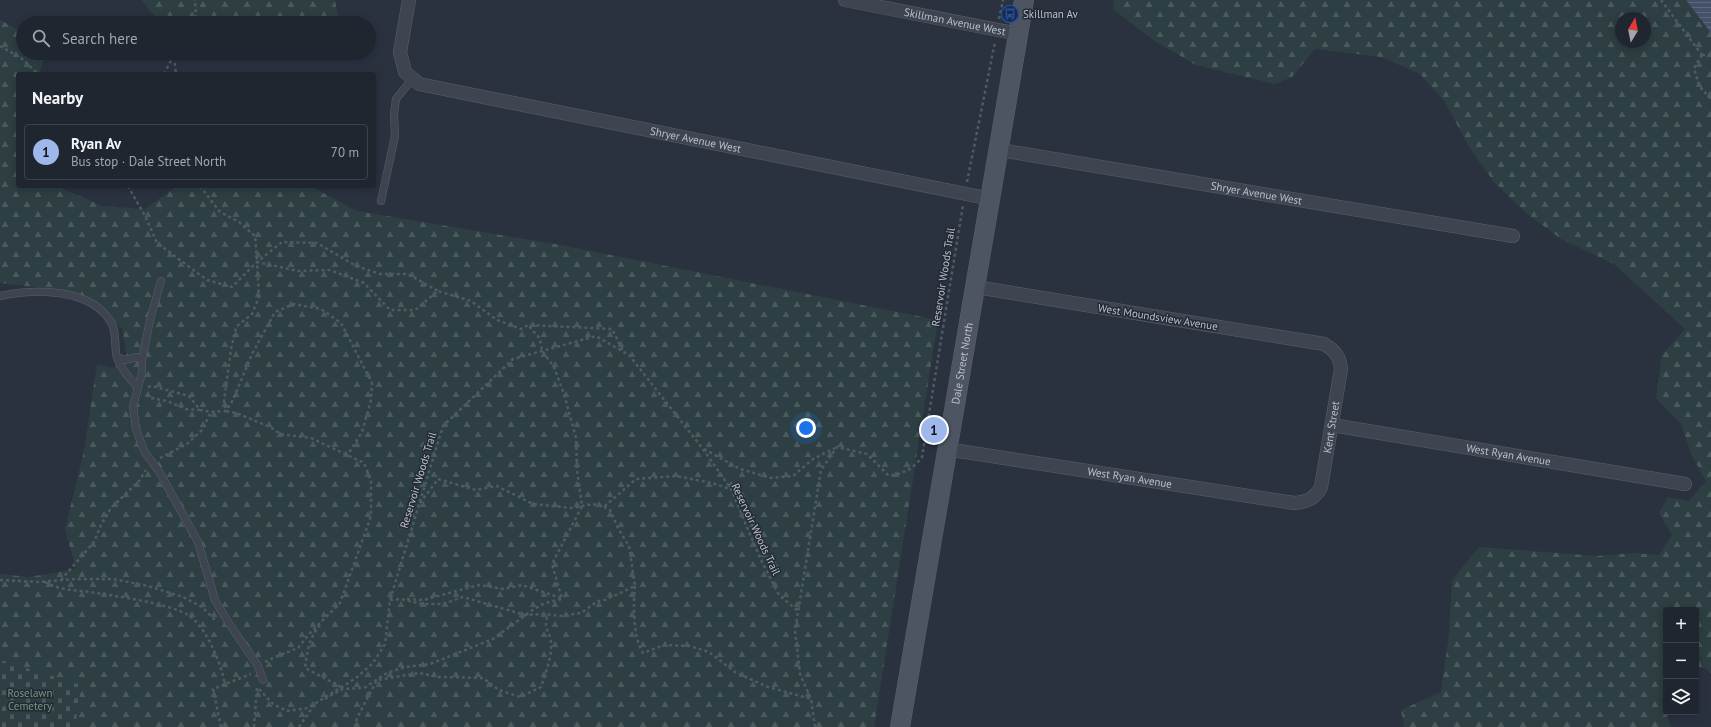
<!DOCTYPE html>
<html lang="en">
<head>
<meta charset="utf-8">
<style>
	:root { --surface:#202630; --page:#2d323c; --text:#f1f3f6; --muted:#a2a5ab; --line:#3d434c; --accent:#9eb8ec }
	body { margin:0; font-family:"PT Sans",sans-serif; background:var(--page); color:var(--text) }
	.controls { position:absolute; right:12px; bottom:12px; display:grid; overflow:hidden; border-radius:4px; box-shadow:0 2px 10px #0003 }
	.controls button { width:36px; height:36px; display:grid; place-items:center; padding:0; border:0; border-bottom:1px solid var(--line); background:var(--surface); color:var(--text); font:20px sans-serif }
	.compass { position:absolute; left:1615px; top:12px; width:36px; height:36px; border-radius:50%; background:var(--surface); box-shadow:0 2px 10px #0003; rotate:10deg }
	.you { position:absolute; left:806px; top:428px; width:14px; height:14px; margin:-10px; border:3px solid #fff; border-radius:50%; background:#1a73e8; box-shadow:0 0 0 6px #1a73e833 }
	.badge { display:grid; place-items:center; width:26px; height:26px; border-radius:50%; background:var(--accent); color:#111; font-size:13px; font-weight:700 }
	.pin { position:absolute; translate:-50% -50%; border:2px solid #fff; box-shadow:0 1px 4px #0006 }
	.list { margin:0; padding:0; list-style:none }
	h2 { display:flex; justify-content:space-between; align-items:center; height:52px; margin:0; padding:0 16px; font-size:17px }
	h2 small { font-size:13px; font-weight:400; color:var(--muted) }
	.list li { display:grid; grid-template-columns:26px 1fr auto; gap:12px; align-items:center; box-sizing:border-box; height:56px; margin:0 8px 8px; padding:0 8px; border:1px solid var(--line); border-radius:4px }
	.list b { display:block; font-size:15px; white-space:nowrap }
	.list p { margin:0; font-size:13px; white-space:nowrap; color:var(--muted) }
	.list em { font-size:13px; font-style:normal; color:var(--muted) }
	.icon { flex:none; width:22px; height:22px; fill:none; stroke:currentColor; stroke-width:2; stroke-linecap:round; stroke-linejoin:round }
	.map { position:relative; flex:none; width:1711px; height:727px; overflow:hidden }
	.search { position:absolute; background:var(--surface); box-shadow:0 2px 10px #0003; left:16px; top:16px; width:360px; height:44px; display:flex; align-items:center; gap:10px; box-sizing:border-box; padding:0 14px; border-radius:22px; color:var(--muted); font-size:15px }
	.panel { position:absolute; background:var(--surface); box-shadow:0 2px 10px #0003; left:16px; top:72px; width:360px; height:116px; border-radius:4px }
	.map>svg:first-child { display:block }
</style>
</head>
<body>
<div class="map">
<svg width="1711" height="727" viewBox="0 0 1711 727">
	<defs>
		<pattern id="forest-firs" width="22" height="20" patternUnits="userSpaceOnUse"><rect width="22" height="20" fill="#2d3f42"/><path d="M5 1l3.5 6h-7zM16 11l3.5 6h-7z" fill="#4a595c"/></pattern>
		<pattern id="cemetery-stones" width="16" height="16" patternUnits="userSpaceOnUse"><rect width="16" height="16" fill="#2d3f42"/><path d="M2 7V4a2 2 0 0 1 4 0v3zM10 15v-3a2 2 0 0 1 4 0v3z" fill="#4a595c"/></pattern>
		<pattern id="water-rules" width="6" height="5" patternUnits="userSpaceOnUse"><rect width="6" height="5" fill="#445168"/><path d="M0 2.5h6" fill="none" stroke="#5d687c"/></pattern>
	</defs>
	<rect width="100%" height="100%" fill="#2a3240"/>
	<path fill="url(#forest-firs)" fill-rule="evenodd" d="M141,0h194l4,23h-178z
		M1114,0h572l25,33v640l-6,-5 -9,-1v-57h-30v74l-4,17 9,26h-267l-3,-17 40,-18 8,-58 3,-54 27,-33 118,9 37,-3 25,2 13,-20 -13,-22 9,-16 21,4 17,-20 -14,-25 -11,-32 -25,-26 6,-43 23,-26 -71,-65 -53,-25 -36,-27 -31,-30 -25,-35 -24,-45 -25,-28 -39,-17 -66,-8 -23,28 -17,7 -79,-19 -43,-25 -40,-31zM1621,18h24v24h-24z
		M0,20l23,12v21h23l-7,21h-21v112h39l45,20 43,3 32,-23h133l47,25 204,34 377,75 -64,407h-874v-153l29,3 47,-8 -11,-40 19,-78 13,-87 17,4 13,-14 -5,-25 -27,-28 -51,-13 -44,-5z
		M215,53h86l-11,5h-63z"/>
	<path fill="url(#cemetery-stones)" d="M0,660l81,25 -6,42h-75z"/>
	<path fill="url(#water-rules)" d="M1686,0h25v33z"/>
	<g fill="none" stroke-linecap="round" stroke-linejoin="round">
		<g stroke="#59606a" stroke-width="8">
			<path id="service" d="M381,201l14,-65 -1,-22 2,-15 17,-21
				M161,281l-11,39 -8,40v13l-9,33 3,23 8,22 16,22 38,69 17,58 13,22 30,44 5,14
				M0,296c35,-7 92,-9 112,28 5,11 2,23 5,34 4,11 13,21 21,30
				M117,357l8,3 12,-3 5,3"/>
		</g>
		<g stroke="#59606a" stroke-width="14">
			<g id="minor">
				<path id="s1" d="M409,0l-9,52 5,20 14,12 572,115"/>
				<path id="s2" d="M845,0l173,34"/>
				<path id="s3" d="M1000,150l513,86"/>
				<path id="s4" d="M1332,425l353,59"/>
				<path id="s5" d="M946,449l348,54c12,-1 21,-4 27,-16l20,-118c-1,-13 -7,-19 -17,-25l-348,-57"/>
			</g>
		</g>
		<g stroke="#59606a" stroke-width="20">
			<g id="secondary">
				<path id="s6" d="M900,727l124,-727"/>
			</g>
		</g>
		<path stroke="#4d5c60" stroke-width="2.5" stroke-dasharray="3 3" stroke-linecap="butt" d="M1661,0l41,55
			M999,19l4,-19
			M193,23l3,-3 -1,-20
			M0,46l21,12 17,16
			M1702,55l-8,13 5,18 12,13
			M1702,55h9
			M174,57l2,17
			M164,74l11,-21
			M967,182l28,-140
			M128,186l17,30 12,27 50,37 25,7 25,-25 25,-20 35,1 39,23 24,8h28l30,17
			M200,186l20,26 19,10 16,14 2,25
			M148,387l4,-1 37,10 11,14 11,2 15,-1 7,-11 19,-46 23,-42 19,-8 27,5 20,14 31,60 -1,17 -9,32 -15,24
			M146,395l5,3 16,3 19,8 14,1
			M704,449l36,20 31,9 22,-2 20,-17 22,-11
			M160,458l27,-14 15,-14 9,-18
			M420,503l18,-24 38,11 21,-4 36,18 39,4 21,-4 11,3 32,-28 40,-3 36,7 18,6
			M0,580l38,2 37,-3h38l35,7 35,11 19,10 13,13
			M61,580l33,-38 7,-17 10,-17 28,-27 7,-11
			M45,582c14,8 29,8 45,10 25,4 78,11 98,23 19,12 33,49 37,69
			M635,586c-2,19 -2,51 8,67l21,-8 26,1 19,6 26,20 33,15 43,12
			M407,599l16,1 56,-15 25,4 18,-4 39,13
			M390,600l11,-1 21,5h21l20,-7 62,18 19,-1 16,2 21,-3 17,-12 7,-1 30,-14 -6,-40 -11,-18 -8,-18 -6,-3
			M320,625c-11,13 -13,27 -15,43l36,19
			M265,662l8,-4 25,-10 12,-15 30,-30 31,-87v-35l-7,-18 -53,-25 -31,-4 -8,-6 -33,-14 -13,-3 -2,-10 7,-52 5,-22 16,-13 7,-17 -2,-35 41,9 32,-1 34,13 26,27h25l23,-19 33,10 26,19 24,9 7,-4 84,4 11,22
			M259,689l14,15 14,7 21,-3 48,-30 17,-15 12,-19 5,-44 53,-174 70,-67 83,-23 33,19 74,94 28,40 29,69 19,37 19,16
			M325,699l17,-10 22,-1 23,-15 18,-6 25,-3 63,-25 41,-30 11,-6 17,-4 -10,-35 30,-58 -5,-36 -1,-32 -12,-44 -10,-27 -12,-16 -2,-12 -11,-13
			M221,727l-8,-38 38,-15
			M254,727l3,-40
			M299,727l15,-22
			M355,727l2,-9 20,-38 42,-7 20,4 44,1 16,12 21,7 21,-10c4,-13 11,-29 10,-43 0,-14 -9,-12 -3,-30
			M815,727l-4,-28 -11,-25 -5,-43 26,-161 16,-23 30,7 22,22c16,-4 22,-5 33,-19l41,-252"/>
		<use href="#service" stroke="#3e4550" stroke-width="7"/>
		<use href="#minor" stroke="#3e4550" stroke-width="13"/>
		<use href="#secondary" stroke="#4d5462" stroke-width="19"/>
	</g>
	<defs>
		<g id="bus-ring" transform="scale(0.9)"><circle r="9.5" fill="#232a35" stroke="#1a4fb4" stroke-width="1.5"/><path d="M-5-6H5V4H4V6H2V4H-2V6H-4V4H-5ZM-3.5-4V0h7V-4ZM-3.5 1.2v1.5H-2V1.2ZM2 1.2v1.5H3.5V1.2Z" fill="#1a4fb4"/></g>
	</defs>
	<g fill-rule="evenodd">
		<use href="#bus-ring" x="1010" y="14"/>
	</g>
	<g text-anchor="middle" stroke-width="3" stroke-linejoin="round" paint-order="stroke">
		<g font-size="11" fill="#bbc0ca" stroke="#232a35" text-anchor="start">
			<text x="1023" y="18">Skillman Av</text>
		</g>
		<g font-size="11" fill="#bbc0ca" stroke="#232a35">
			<text dy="4" stroke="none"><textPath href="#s2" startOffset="112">Skillman Avenue West</textPath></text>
			<text dy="4" stroke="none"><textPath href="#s1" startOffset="374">Shryer Avenue West</textPath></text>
			<text dy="4" stroke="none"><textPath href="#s3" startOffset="260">Shryer Avenue West</textPath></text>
			<text transform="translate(943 277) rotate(-81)" y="4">Reservoir Woods Trail</text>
			<text transform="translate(1158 317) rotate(9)" y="4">West Moundsview Avenue</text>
			<text dy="4" stroke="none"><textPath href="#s6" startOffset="369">Dale Street North</textPath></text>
			<text dy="4" stroke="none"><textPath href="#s5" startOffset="446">Kent Street</textPath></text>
			<text dy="4" stroke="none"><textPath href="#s4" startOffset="179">West Ryan Avenue</textPath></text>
			<text dy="4" stroke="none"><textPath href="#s5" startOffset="186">West Ryan Avenue</textPath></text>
			<text transform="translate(418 480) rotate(-73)" y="4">Reservoir Woods Trail</text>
			<text transform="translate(756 529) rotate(65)" y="4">Reservoir Woods Trail</text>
		</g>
		<g font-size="11" fill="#75987f" stroke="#232a35">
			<text x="30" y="697">Roselawn<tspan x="30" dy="13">Cemetery</tspan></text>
		</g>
	</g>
</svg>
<div class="controls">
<button>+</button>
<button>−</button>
<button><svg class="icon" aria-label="layers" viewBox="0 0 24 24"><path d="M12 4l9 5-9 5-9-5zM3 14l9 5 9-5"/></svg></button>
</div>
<svg class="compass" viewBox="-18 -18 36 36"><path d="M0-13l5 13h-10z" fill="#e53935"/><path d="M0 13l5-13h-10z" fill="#a2a5ab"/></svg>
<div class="you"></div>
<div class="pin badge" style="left:934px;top:430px">1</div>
<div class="search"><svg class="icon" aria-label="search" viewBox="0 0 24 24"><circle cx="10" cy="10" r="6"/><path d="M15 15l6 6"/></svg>Search here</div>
<section class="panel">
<h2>Nearby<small></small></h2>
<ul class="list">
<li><span class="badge">1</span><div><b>Ryan Av</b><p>Bus stop · Dale Street North</p></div><em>70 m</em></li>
</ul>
</section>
</div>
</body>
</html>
